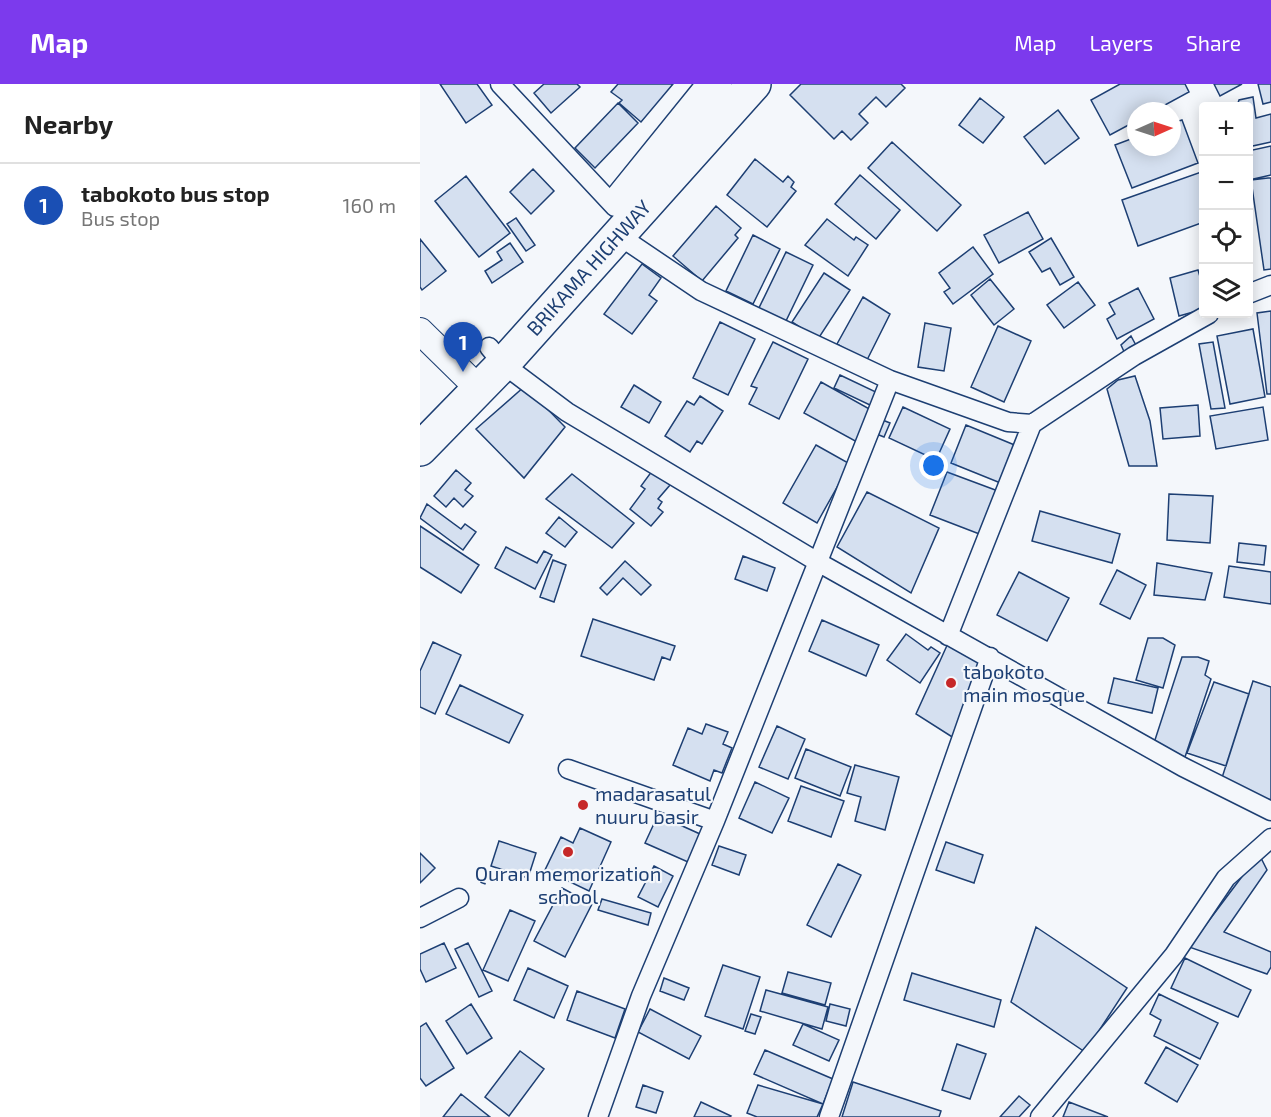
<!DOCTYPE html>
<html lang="en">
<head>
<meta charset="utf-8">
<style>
	:root { --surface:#fff; --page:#f6f6f6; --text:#222; --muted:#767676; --line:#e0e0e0; --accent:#7c3aed }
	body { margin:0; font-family:"Exo 2",sans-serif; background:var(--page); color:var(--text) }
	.controls { position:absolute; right:18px; top:18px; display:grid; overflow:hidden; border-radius:6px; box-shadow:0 3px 15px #0003 }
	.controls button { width:54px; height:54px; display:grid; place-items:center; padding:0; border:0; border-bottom:2px solid var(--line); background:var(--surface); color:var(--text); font:30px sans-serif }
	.compass { position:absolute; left:707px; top:18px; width:54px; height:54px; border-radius:50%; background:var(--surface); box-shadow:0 3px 15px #0003; rotate:87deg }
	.you { position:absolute; left:514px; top:382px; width:21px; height:21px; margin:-15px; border:4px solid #fff; border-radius:50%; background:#1a73e8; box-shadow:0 0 0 9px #1a73e833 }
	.badge { display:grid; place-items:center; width:39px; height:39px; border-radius:50%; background:var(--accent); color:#fff; font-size:20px; font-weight:700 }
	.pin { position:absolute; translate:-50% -50px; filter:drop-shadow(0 2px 3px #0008) }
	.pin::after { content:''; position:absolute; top:32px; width:21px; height:18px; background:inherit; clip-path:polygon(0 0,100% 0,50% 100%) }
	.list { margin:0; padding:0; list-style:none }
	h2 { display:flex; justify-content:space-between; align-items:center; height:78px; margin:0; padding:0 24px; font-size:26px }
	h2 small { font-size:20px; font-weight:400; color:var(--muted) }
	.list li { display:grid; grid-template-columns:39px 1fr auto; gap:18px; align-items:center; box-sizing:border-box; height:84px; padding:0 24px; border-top:2px solid var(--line) }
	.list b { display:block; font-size:22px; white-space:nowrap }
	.list p { margin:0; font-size:20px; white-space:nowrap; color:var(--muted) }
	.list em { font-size:20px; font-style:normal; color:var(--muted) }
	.icon { flex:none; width:33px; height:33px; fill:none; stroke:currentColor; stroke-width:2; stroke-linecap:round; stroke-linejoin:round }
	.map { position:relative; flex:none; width:851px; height:1033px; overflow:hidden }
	header { display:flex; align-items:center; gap:36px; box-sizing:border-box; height:84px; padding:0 30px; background:var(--accent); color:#fff }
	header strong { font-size:28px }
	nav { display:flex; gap:33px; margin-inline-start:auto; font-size:21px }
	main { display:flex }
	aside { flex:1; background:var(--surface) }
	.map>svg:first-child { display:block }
</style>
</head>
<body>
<header>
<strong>Map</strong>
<nav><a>Map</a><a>Layers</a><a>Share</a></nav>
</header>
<main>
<aside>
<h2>Nearby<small></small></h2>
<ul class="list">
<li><span class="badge" style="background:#1a4fb4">1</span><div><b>tabokoto bus stop</b><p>Bus stop</p></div><em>160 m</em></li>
</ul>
</aside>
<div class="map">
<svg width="851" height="1033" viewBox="0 0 851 1033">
	<rect width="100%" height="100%" fill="#f4f7fb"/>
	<path fill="#d5e0f0" stroke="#1d3f73" stroke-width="1.5" d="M20,0h37l15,21 -26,18z
		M124,0h33l3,3 -29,26 -17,-20z
		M198,0h55l-32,38 -22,-19 3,-3 -11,-8z
		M381,0h100l4,4 -19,19 -10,-10 -17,17 9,9 -17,17 -9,-9 -8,8 -44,-44z
		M700,0h65l4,8 -35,19h-18v10l-26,14 -19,-35z
		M794,0h28l-22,12z
		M838,0h13v18l-8,2z
		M833,13l3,21 15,-4v28l-23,5v-41h-11l2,-6z
		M560,14l24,19 -21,26 -24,-18z
		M198,19l20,20 -43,45 -20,-20z
		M638,26l21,28 -34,26 -21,-27z
		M762,36l16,43 -66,25 -17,-43 21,-8v10h36v-24z
		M472,58l69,63 -24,26 -69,-63z
		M851,62v29l-22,5 -1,-29z
		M335,75l28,23 5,-6 6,6 -3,5 5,4 -29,36 -40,-32z
		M113,85l21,22 -23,23 -21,-22z
		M784,87v51l-66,24 -16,-46z
		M440,91l40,35 -24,29 -41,-35z
		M46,92l44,57 -31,24 -44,-56z
		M848,94h3v91l-7,1 -13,-90z
		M296,122l25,22 -6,7 3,3 -36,43 -29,-25z
		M608,128l15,27 -44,24 -15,-28z
		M96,134l19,27 -9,6 -19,-27z
		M407,135l27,21 2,-3 12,8 -20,31 -43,-31z
		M333,151l27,14 -27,55 -27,-13z
		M631,154l23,39 -14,8 -10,-17 -8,4 -13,-20z
		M0,155l26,32 -24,19 -2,-3z
		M90,159l13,19 -31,21 -7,-12 17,-11 -5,-8z
		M553,163l20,27 -40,30 -9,-12 6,-4 -11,-15z
		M366,168l27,13 -29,60 -27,-13z
		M222,180l19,14 -12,17 8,6 -25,33 -28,-20z
		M778,186l6,20v19l-25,7 -9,-38z
		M404,189l26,17 -32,49 -26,-17z
		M570,195l24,30 -20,16 -23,-30z
		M658,198l17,23 -31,23 -17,-23z
		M718,204l16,31 -37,20 -10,-20 8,-5 -6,-11z
		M443,213l27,17 -24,48 -29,-18z
		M851,227v83h-4l-10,-81z
		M300,238l35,17 -27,56 -35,-17z
		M505,239l26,5 -7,43 -26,-4z
		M578,242l33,15 -27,61 -33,-15z
		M833,245l12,68 -35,7 -13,-68z
		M711,252l7,13 -12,7 -5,-11z
		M353,258l35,17 -29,60 -30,-15 8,-16 -6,-2z
		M793,258l12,66 -14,1 -12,-65z
		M420,291l38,18 -6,13 -38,-18z
		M715,292l15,45 7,45h-28l-22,-77 11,-9z
		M401,298l52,29 -16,31 -53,-29z
		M214,301l27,17 -12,21 -28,-16z
		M105,302l40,41 -41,51 -48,-49z
		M280,312l23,15 -21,33 -5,-3 -7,11 -25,-16 22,-35 7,4z
		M778,321l2,31 -37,3 -3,-31z
		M483,323l47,22 -14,31 -47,-22z
		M843,323l5,33 -52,9 -6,-33z
		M460,335l10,4 -6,14 -10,-4z
		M546,341l51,21 -14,38 -52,-21z
		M396,361l34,19 -33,59 -34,-20z
		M36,386l15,13 -6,7 8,6 -10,11 -9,-9 -8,9 -12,-11z
		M232,387l18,14 -12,14 4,3 -4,6 5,4 -12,14 -21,-17 15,-20 -4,-3z
		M527,388l51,19 -16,44 -52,-20z
		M152,390l62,49 -22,25 -66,-49z
		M447,408l72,36 -28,65 -74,-46z
		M749,410l44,2 -3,47 -43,-3z
		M7,420l34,25 4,-5 11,8 -13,18 -43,-32z
		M620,427l80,23 -8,29 -80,-22z
		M139,433l18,15 -12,15 -19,-14z
		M0,442l59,39 -18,28 -41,-26z
		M819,459l27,3 -2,19 -27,-3z
		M86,463l31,16 7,-12 8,4 -17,34 -40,-21z
		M323,472l32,12 -8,23 -32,-12z
		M133,476l13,5 -12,37 -14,-5z
		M205,477l26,24 -10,10 -18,-17 -16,17 -7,-7z
		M737,479l55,10 -7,27 -51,-5z
		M809,482l42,6v32l-47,-7z
		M697,486l29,15 -16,34 -30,-15z
		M599,488l50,26 -22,43 -50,-26z
		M173,535l82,27 -5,14 -8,-3 -8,23 -73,-24z
		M402,536l57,25 -13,31 -57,-25z
		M486,550l22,16 3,-3 9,6 -20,30 -33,-23z
		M728,554h15l12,7 -12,43 -27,-8z
		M529,557l35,21 -27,78 -41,-26z
		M13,558l28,13 -26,59 -15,-7v-36z
		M762,573h16l11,4 -4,14 6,4 -26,78 -32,-11z
		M694,594l44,10 -6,25 -44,-10z
		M833,597l18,6v113l-51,-16z
		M794,598l35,12 -23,72 -39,-13z
		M40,601l63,30 -14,28 -63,-29z
		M286,640l22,8 -5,12 9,4 -10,25 -8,-3 -4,11 -37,-16 15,-37 14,6z
		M357,642l28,13 -17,40 -29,-12z
		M386,665l45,18 -11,29 -45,-18z
		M435,681l44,12 -14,53 -30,-9 6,-24 -14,-4z
		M335,698l34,16 -17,35 -33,-15z
		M381,702l43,15 -13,36 -43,-16z
		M238,731l42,19 -12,28 -43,-19z
		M160,744l31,14 -22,49 -44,-21 16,-33 12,6z
		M79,757l37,12 -8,25 -37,-12z
		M526,758l37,13 -9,28 -38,-13z
		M299,762l27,9 -7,20 -27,-10z
		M0,769l15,15 -15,15z
		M839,770l8,16 -43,62 47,20v15l-4,7 -78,-27z
		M418,780l23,11 -30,62 -24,-12z
		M234,782l19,10 -15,31 -20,-10z
		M142,804l30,16 -27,53 -31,-16z
		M182,815l49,14 -3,12 -50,-15z
		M90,826l25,11 -27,60 -25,-11z
		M616,843l91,61 -42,64 -74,-50z
		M24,859l12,25 -30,14 -6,-13v-15z
		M48,859l24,48 -13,6 -24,-48z
		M765,874l66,32 -13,27 -67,-29z
		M303,881l37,12 -17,52 -38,-13z
		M108,884l40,18 -14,32 -40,-18z
		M368,888l43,11 -6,22 -43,-12z
		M492,889l89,27 -7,27 -90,-27z
		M244,894l25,10 -5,12 -24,-9z
		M346,906l62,17 -6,22 -62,-18z
		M157,907l48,18 -10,29 -48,-18z
		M739,910l59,29 -18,36 -46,-23 7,-16 -11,-6z
		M51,920l21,34 -25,16 -21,-33z
		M410,920l20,5 -4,17 -20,-5z
		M230,925l51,27 -12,23 -51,-27z
		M331,930l10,3 -6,17 -10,-3z
		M6,939l28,45 -28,18 -6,-8v-51z
		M383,940l36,16 -10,21 -36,-16z
		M537,960l29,10 -16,45 -28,-9z
		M746,963l32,18 -21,37 -32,-19z
		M345,966l68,29 -10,25 -69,-30z
		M100,967l24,18 -35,47 -24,-19z
		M433,998l88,29 -2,6h-97z
		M223,1001l20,7 -7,21 -20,-6z
		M338,1001l65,19 -6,13h-60l-10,-4z
		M41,1010l29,23h-47z
		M599,1012l11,9 -11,12h-19z
		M281,1018l30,14 -1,1h-36z
		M649,1018l39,15h-45z"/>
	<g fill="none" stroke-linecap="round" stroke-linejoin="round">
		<g stroke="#1d3f73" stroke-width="21">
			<path id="street" d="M80,0l115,123
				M198,151l83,56 189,89 118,42 24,2
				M828,210l23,-9
				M69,263l14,17 64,48 249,149 367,206 88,44
				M528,552l84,-212 102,-68 75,-42
				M148,685l147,52
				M0,834l39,-20
				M178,1033l43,-121 74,-175 175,-441
				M409,1033l161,-460
				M620,1033l134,-162 52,-77 45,-40"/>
		</g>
		<g stroke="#1d3f73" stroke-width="28">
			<path id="secondary" d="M0,247l58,57"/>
		</g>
		<g stroke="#1d3f73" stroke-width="36">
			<path id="highway" d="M202,115l93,-115
				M0,365l83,-85 251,-280"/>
		</g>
		<use href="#street" stroke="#f4f7fb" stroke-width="18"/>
		<use href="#secondary" stroke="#f4f7fb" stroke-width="26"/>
		<use href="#highway" stroke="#f4f7fb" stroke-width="33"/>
	</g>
	<g fill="#c62828" stroke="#f4f7fb" stroke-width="2">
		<circle cx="531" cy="599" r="6"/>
		<circle cx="163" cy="721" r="6"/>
		<circle cx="148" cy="768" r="6"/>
	</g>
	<g text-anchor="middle" stroke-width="4.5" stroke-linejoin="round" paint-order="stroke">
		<g font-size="20" fill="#1d3f73" stroke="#f4f7fb">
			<text transform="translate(169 184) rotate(-48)" y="7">BRIKAMA HIGHWAY</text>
		</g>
		<g font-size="20" fill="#1d3f73" stroke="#f4f7fb" text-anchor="start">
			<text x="543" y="595">tabokoto<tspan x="543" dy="23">main mosque</tspan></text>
			<text x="175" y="717">madarasatul<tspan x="175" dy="23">nuuru basir</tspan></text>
			<text x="148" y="797" text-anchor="middle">Quran memorization<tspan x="148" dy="23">school</tspan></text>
		</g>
	</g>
</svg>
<div class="controls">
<button>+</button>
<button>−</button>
<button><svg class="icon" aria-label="locate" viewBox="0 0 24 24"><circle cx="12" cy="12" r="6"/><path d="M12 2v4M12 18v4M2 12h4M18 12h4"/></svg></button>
<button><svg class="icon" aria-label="layers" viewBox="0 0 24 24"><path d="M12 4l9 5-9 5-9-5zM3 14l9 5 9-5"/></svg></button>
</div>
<svg class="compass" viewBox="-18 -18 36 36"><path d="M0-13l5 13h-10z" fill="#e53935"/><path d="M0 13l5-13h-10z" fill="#767676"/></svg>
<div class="you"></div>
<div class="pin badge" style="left:43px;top:288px;background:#1a4fb4">1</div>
</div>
</main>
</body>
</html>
